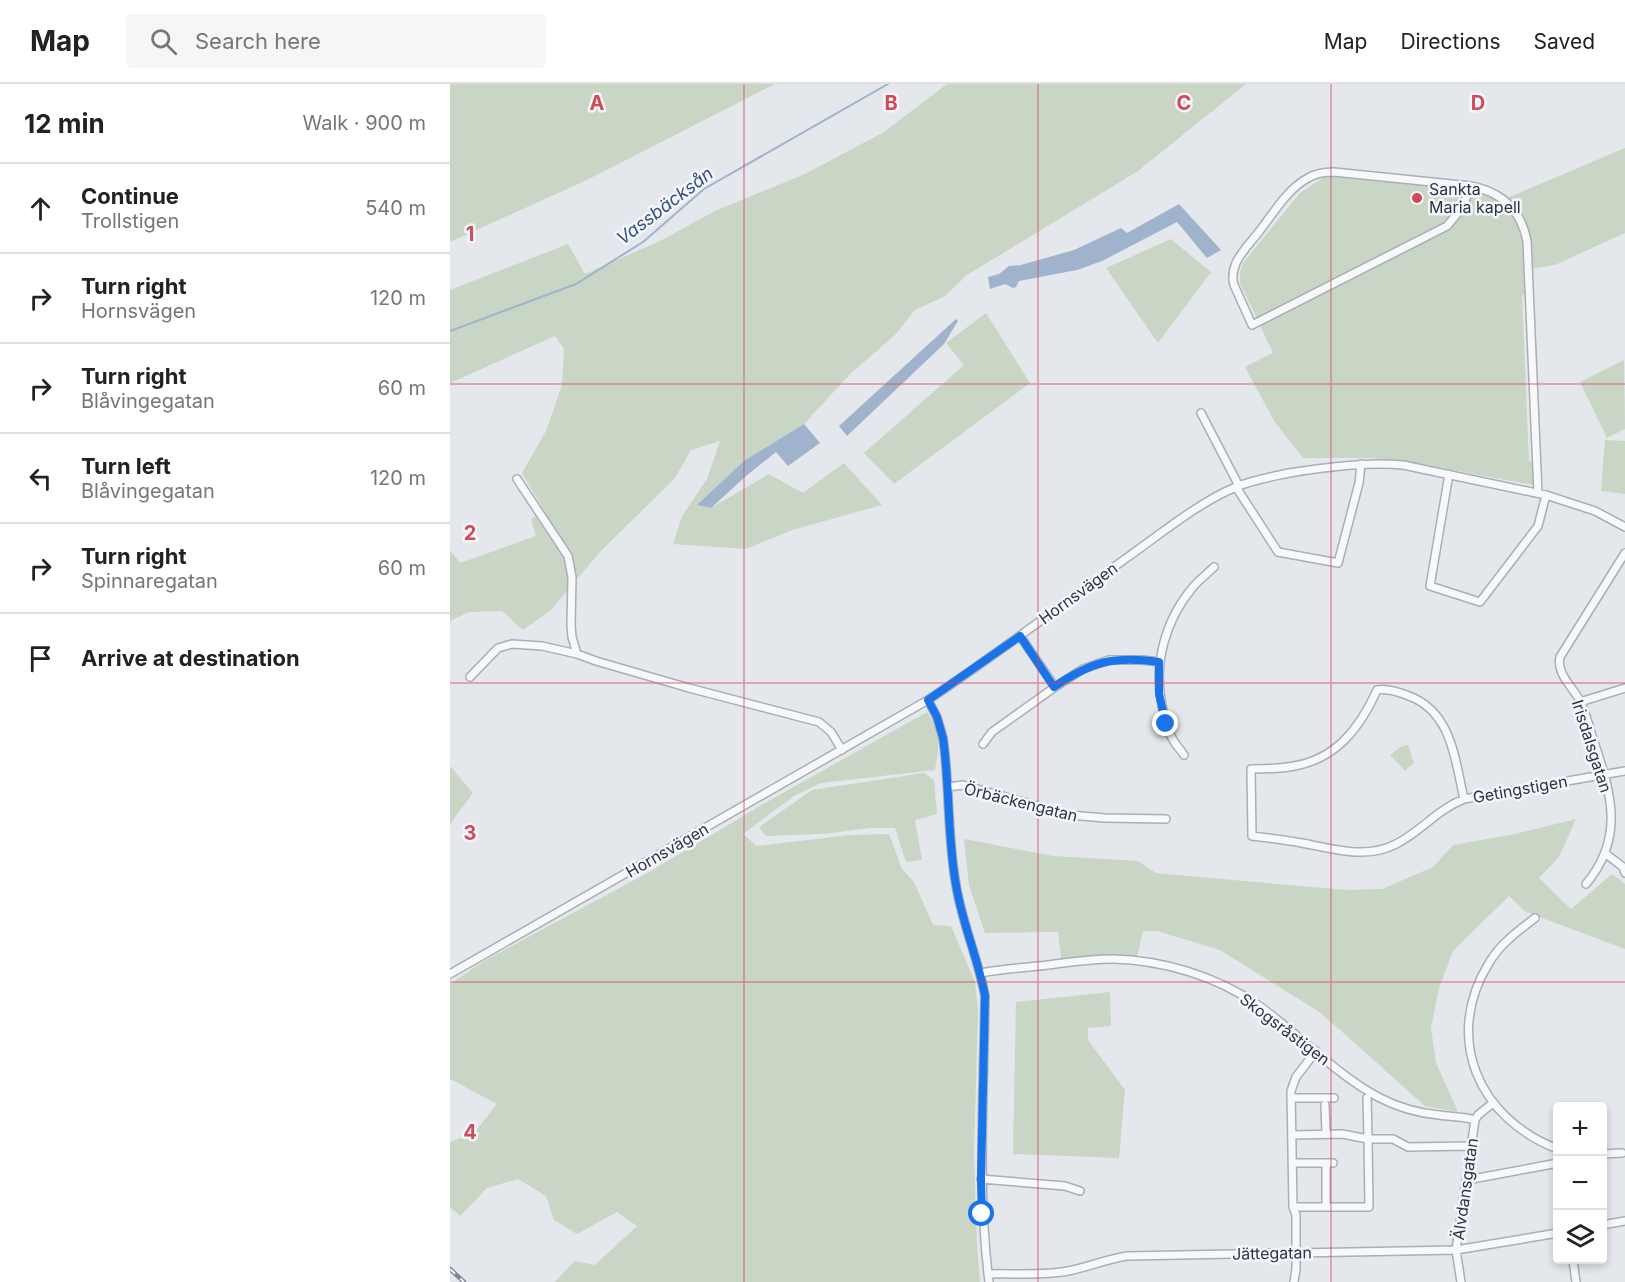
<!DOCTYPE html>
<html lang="en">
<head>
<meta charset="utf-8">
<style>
	:root { --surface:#fff; --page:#f6f6f6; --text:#222; --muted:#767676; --line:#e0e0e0 }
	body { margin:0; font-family:Inter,sans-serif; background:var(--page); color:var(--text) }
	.controls { position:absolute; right:18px; bottom:18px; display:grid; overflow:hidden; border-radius:6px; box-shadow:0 3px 9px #0003 }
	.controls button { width:54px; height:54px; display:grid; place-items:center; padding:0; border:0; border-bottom:2px solid var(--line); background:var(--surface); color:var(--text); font:30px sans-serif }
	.stop { position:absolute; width:18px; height:18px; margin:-14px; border:4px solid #1a73e8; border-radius:50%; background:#fff }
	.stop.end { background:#1a73e8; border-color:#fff; box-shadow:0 2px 6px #0008 }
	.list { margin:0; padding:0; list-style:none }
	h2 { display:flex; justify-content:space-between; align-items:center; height:78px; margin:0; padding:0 24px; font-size:26px }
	h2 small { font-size:20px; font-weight:400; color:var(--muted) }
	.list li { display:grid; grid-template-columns:39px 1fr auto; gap:18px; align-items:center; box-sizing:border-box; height:90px; padding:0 24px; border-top:2px solid var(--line) }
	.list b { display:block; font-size:22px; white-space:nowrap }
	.list p { margin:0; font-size:20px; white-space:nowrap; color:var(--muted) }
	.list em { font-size:20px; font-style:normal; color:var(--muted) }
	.icon { flex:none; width:33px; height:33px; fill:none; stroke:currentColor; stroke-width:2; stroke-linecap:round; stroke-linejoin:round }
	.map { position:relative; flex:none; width:1175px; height:1198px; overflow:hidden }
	header { display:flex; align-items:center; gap:36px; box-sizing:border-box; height:84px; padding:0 30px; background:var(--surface); border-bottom:2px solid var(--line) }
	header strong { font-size:28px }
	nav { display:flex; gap:33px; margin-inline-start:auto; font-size:21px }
	.search { width:420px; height:54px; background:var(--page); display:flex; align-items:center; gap:15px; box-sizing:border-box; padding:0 21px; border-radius:6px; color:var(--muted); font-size:22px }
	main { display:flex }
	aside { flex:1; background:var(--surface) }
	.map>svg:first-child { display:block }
</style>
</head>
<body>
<header>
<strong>Map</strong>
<div class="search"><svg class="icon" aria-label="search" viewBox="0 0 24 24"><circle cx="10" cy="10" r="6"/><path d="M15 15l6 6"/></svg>Search here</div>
<nav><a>Map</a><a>Directions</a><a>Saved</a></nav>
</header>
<main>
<aside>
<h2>12 min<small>Walk · 900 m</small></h2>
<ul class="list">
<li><svg class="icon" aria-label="ahead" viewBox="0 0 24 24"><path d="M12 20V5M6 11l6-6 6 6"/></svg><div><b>Continue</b><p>Trollstigen</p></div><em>540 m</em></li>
<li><svg class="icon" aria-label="right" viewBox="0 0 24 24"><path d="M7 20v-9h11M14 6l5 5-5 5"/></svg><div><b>Turn right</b><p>Hornsvägen</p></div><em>120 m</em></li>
<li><svg class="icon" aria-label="right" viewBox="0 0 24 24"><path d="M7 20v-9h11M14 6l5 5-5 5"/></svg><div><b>Turn right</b><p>Blåvingegatan</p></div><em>60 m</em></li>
<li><svg class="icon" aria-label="left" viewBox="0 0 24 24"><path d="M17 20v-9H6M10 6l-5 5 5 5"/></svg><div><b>Turn left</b><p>Blåvingegatan</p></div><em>120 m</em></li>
<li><svg class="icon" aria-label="right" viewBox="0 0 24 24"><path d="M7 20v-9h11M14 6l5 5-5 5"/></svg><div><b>Turn right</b><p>Spinnaregatan</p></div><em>60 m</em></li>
<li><svg class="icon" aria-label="arrive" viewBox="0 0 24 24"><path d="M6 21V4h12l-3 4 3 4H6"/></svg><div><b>Arrive at destination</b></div></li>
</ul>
</aside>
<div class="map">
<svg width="1175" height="1198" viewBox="0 0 1175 1198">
	<rect width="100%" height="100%" fill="#e4e7ec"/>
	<path fill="#c9d6c5" d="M0,0h325l-188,96 -137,62z
		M497,0h299l-108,87 -171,104 -22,21 -30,14 -21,26 -43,37 -47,51 -59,36 -47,45 13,3 58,-34 34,19 41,-30 38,42 -90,25 -46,19 -73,-5 9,-28 25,-37 13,-38 -29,9 -16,28 -74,73 -50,59 -28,20 -21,-19 -33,1 -19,9v-71l10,13 76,-27 -5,-17 13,-9 -22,-37 24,-42 16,-46 2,-36 -9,-13 -105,47v-93l118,-46 17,30 75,-33 55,-30 90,-37 79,-42z
		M1175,64v85l-70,32 -30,5 2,25h-5l7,166 4,1v23l-118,-22 -42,-5h-70l-29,-37 -29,-54 28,-14 -33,-70v-11l3,-9 57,-70 24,-16 16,-1 138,14 29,8z
		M721,155l40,33 -53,71 -52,-75z
		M536,229l44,70 -136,101 -30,-31 100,-88 -18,-22z
		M1174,276l1,69 -18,9 -27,-56z
		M1155,356l20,1v53l-24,-3z
		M477,628l11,17v21l-3,20 -114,13 -27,13 -51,38 14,12 92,-11 40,-1 13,35 12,13 19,43 18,1 24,56 3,28 -4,143 3,91 3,38h-425l20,-21 20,4 42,-39 -20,-14 -40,22 -23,-14 -8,-24 -28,-17 -31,9 -27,28 -10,-9v-65l24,-9 23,-29 -47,-25v-95l34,-23 167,-90 114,-68z
		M958,661l6,18 -9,8 -15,-16 12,-9z
		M0,682l23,27 -23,31z
		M474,689l10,7 3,34 -22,6 7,40 -16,2 -11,-34h-25l-48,6 -56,2 -7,-9 53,-37z
		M1126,735l-17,38 -20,21 32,31 41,-35 13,10v65l-99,-37 -17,-16 -56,55 -14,37 -8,40 5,35 22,49 -33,-6 -104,-93 -101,-63 -63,-19h-14l-6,26 -22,-1 -54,2 -3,-26 -73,1 -16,-48 -5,-46 89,17 85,5 18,12 190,17 36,-1 51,-22 20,-22 62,-11z
		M660,908l1,34 -23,2v12l37,50 -6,68 -106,-4 3,-152z"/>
	<path fill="#9fb4cc" d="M729,120l42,46 -14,8 -30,-36 -75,39 -25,9 -58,11 -3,6 -3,1 -8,-4 -15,5 -2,-12 11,-3 10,-8 12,-1 53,-15 47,-22 6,5z
		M506,235l2,2 -14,23 -97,92 -8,-10z
		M354,340l16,19 -32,23 -12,-14 -30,24 -35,32 -14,-3 48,-45z"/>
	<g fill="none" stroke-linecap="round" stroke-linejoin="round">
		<path stroke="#9fb4cc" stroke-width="2" d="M0,247l126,-47 67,-42 61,-53 184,-105"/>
		<g stroke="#a9aeb7" stroke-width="10">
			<path id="minor" d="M1021,102l-9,22 -15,18 -195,99 -18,-40c-2,-7 -1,-15 2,-22 5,-11 15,-21 22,-30 15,-19 29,-44 50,-55 8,-5 17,-6 26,-6l137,14c31,6 50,24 56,55l11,252
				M751,329l38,73
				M999,390l-19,112 50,16 58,-76 8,-31
				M67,395l51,77 4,21 -1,48 1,12 5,17
				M786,403l42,65 60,11 21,-80 2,-19
				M570,552l35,51
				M20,593l28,-29 14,-4 30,2 35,8 19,7 93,27 130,34 12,10 11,18
				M478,616l9,17 6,21c7,48 4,98 13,147 6,38 22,73 29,111 -1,96 -8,191 4,286
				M1130,618l45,-14
				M533,660l9,-12 63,-45 28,-18 26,-9h34l16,2
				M734,671c-4,-6 -10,-12 -13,-19 -6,-10 -7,-21 -9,-31 -9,-42 4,-86 31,-118 6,-7 14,-13 21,-20
				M498,703l15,-2 107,30 35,3 61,1
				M1014,715c-9,-39 -12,-87 -55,-103 -10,-4 -22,-8 -32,-6 -17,38 -41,69 -83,76 -14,3 -29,3 -43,3l1,67c17,2 34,4 50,7 31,6 63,16 92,2 26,-12 42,-35 70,-46l161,-28
				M1156,770l17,13 2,6
				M1136,800c38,-45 26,-89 9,-139 -5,-14 -8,-30 -15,-44 -7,-14 -24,-27 -20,-44l65,-104
				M1085,834c-17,13 -35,26 -46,45 -46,74 -11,156 69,186
				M531,889c19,-4 39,-5 58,-7 25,-3 49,-7 73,-7 51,1 104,17 146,46 41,29 76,68 120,92 19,10 39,16 61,18 12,2 24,1 36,5
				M0,890l478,-274c67,-45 132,-93 197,-141 33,-23 74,-57 111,-72 17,-7 35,-10 53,-14 38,-6 76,-11 114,-8l143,30 49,16 30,16
				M841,1014h43
				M917,1014l1,41h25l15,8 63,-1
				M875,1021l1,29
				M842,1051l50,-1 26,5 1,68h-76
				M1152,1070l20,-1
				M842,1079h41
				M876,1079v44
				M531,1095l84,7 15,5
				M1017,1096l91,-17
				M1152,1141l23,-4
				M1123,1176l3,22
				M538,1190c26,-1 54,2 80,-3 20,-4 39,-12 59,-15l329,-6 102,-17
				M844,1198l2,-13v-54l-3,-8 -2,-116 5,-14 20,-26
				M1011,1198l-5,-32 19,-130 3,-5 15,-12"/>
		</g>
		<use href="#minor" stroke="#f7f8fa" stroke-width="7"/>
		<g stroke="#7d8696" stroke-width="4.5">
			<path id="rail" d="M0,1185l14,13"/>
		</g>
		<use href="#rail" stroke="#f4f6f9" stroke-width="2" stroke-dasharray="7" stroke-linecap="butt"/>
	</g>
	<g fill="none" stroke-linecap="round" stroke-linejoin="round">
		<path stroke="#1a73e8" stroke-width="8" d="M532,1130l-1,-35 4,-183c-7,-38 -23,-73 -29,-111 -9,-49 -6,-99 -13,-147l-6,-21 -9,-17 92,-64 34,51c38,-26 60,-31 105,-25v32l7,30"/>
	</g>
	<path fill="none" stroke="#d1495b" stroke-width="1.5" stroke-opacity="0.55" d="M294,0v1198M588,0v1198M881,0v1198M0,300h1175M0,599h1175M0,898h1175"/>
	<circle fill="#d1495b" stroke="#f4f6f9" stroke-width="2" cx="967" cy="114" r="6"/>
	<g text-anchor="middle" stroke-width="5" stroke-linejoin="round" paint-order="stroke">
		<g font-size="16" fill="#2b3445" stroke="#f4f6f9" text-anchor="start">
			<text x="979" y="111">Sankta<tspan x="979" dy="18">Maria kapell</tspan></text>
		</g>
		<g font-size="16" fill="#2b3445" stroke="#f4f6f9">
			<text transform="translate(628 509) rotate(-36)" y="6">Hornsvägen</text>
			<text transform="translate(1142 662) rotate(72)" y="6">Irisdalsgatan</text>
			<text transform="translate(1070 705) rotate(-10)" y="6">Getingstigen</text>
			<text transform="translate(571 718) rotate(14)" y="6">Örbäckengatan</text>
			<text transform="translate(217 766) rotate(-30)" y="6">Hornsvägen</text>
			<text transform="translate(835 945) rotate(37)" y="6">Skogsråstigen</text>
			<text transform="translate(1015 1105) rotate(-82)" y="6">Älvdansgatan</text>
			<text transform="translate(822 1169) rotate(-1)" y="6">Jättegatan</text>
		</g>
		<g font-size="18" font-style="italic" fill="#34527a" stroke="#f4f6f9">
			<text transform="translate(215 122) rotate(-37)" y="6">Vassbäcksån</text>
		</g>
	</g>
	<g font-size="20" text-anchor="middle" font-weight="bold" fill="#d1495b" stroke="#f4f6f9" stroke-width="5" stroke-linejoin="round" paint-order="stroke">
		<text x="147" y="26">A</text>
		<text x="441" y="26">B</text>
		<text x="734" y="26">C</text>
		<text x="1028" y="26">D</text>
		<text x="20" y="157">1</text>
		<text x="20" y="456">2</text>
		<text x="20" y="756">3</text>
		<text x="20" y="1055">4</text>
	</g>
</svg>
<div class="controls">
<button>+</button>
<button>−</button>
<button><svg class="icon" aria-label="layers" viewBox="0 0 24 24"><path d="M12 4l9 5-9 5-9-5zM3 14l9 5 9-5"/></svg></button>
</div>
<div class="stop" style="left:532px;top:1130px"></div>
<div class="stop end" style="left:716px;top:640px"></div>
</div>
</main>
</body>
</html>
